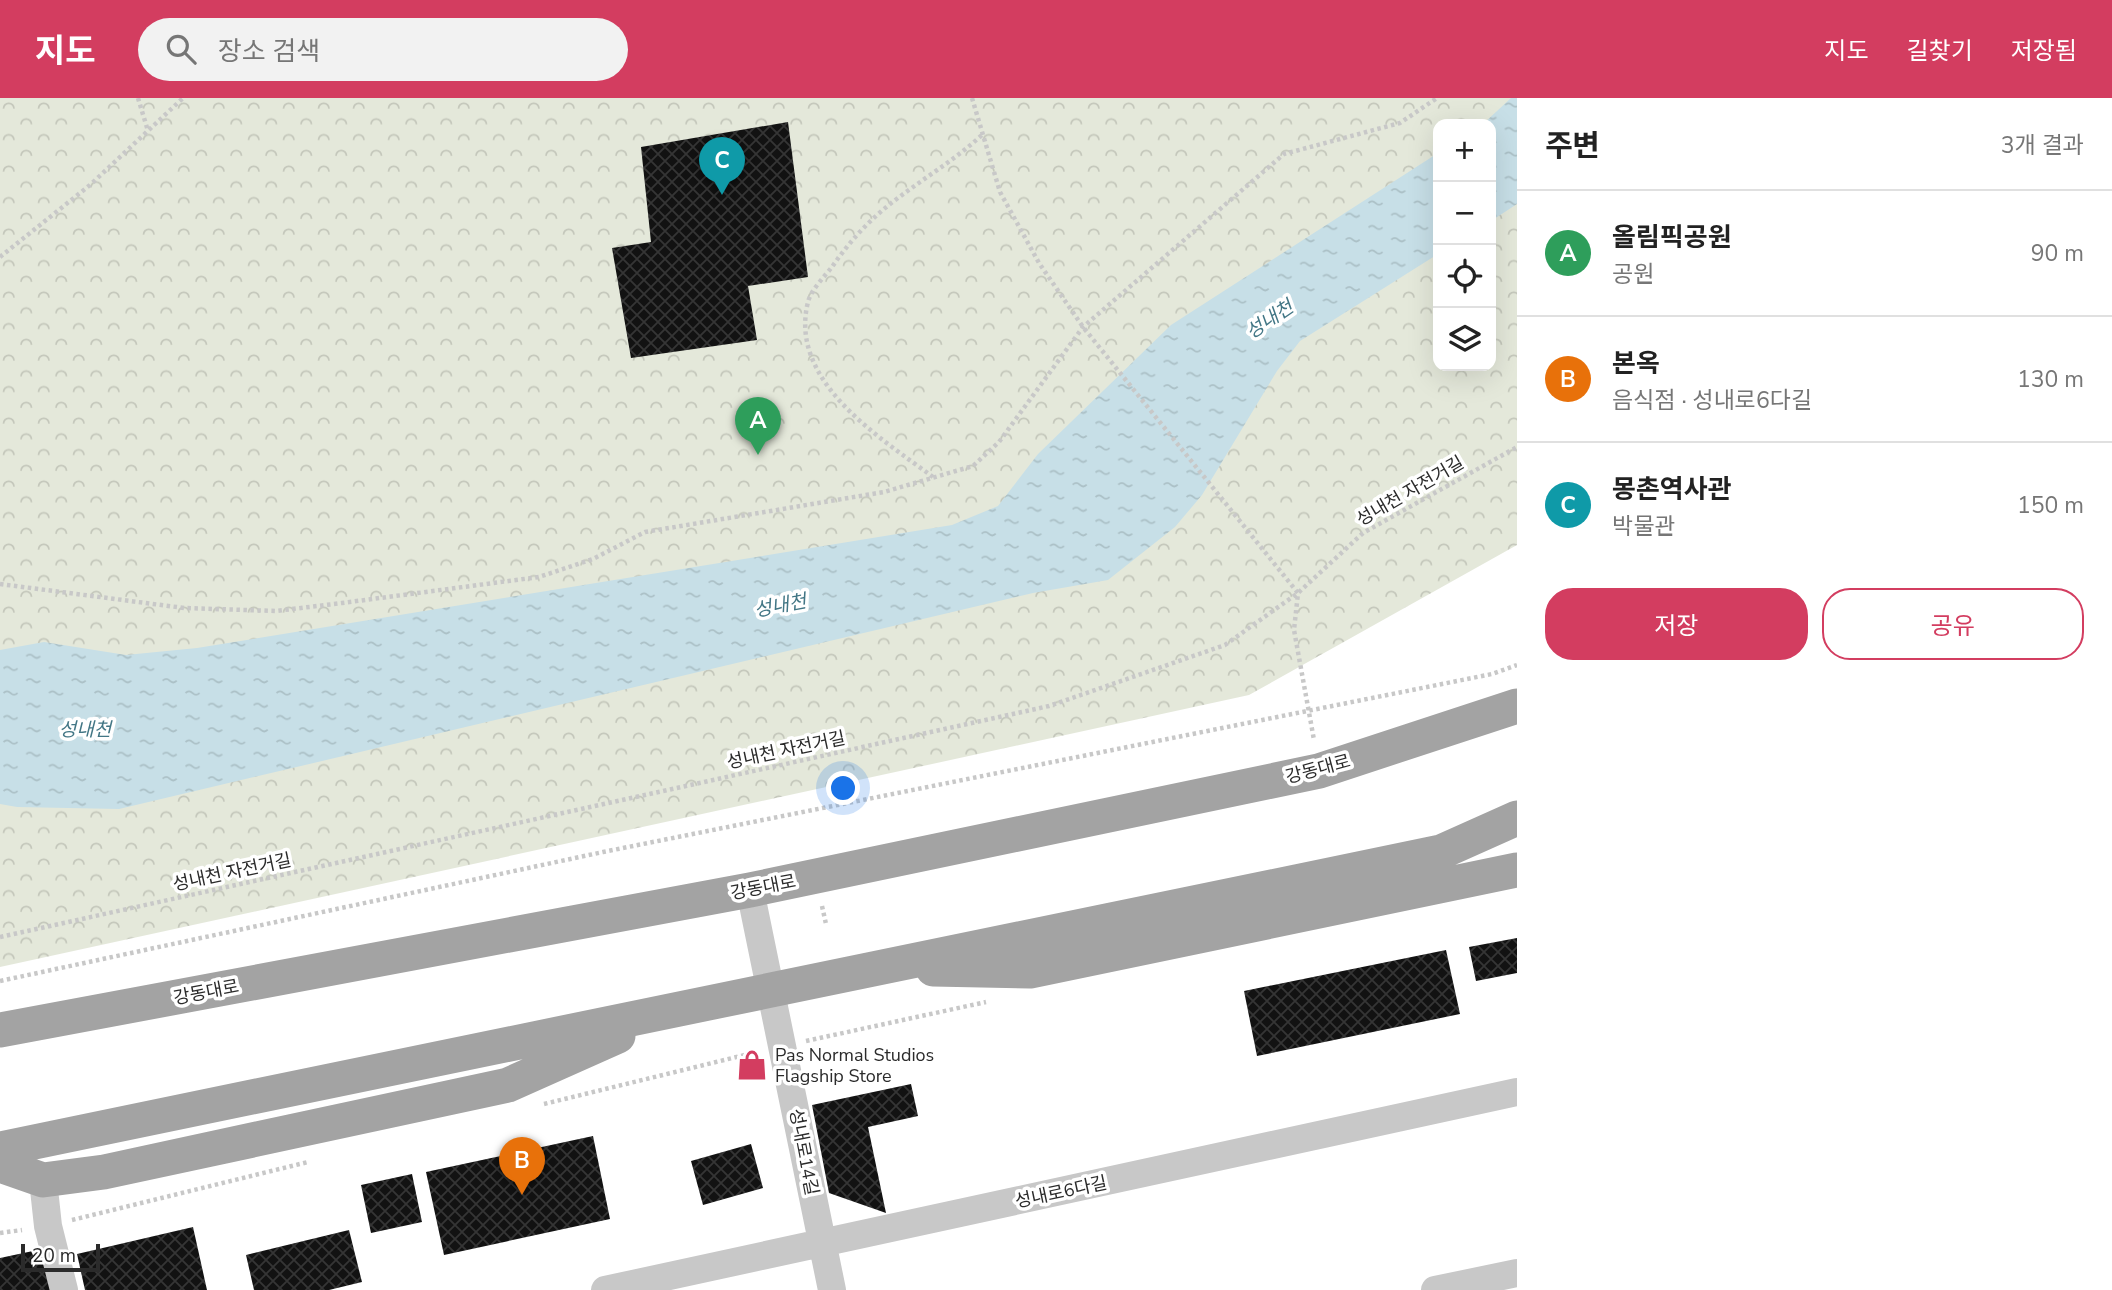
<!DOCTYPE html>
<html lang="ko">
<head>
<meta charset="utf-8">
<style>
	:root { --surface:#fff; --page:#f2f2f2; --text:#222; --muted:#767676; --line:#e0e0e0; --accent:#d33d60 }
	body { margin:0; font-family:"Nunito Sans","Noto Sans KR",sans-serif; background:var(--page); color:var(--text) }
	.controls { position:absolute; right:21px; top:21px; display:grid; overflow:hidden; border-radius:14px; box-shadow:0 7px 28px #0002 }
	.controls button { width:63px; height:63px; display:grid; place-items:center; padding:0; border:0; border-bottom:2px solid var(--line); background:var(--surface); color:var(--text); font:35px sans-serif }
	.scale { position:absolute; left:21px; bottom:18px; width:79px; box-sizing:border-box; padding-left:7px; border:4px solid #2b2b2b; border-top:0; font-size:19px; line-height:24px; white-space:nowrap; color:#2b2b2b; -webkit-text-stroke:5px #fff; paint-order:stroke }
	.you { position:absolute; left:844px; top:691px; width:24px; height:24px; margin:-18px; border:5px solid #fff; border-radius:50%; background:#1a73e8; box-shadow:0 0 0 10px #1a73e833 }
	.badge { display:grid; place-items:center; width:46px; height:46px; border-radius:50%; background:var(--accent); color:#fff; font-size:23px; font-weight:700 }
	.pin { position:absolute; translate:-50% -58px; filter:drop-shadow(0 2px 4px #0008) }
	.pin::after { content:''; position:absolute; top:37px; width:24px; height:21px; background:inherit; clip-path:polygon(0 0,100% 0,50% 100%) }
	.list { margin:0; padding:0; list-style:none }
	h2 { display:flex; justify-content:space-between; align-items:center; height:91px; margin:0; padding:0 28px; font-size:30px }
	h2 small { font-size:23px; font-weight:400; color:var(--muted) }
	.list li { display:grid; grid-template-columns:46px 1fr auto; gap:21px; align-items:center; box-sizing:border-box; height:126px; padding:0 28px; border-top:2px solid var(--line) }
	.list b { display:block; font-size:26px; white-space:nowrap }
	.list p { margin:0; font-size:23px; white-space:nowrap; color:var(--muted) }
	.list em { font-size:23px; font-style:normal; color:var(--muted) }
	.actions { display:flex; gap:14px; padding:21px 28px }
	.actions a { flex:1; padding:16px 0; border:2px solid var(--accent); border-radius:28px; text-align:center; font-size:24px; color:var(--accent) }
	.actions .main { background:var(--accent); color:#fff }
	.icon { flex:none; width:38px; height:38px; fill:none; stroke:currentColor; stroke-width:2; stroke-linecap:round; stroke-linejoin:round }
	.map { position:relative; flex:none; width:1517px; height:1192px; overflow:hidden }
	header { display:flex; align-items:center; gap:42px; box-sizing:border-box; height:98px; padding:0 35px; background:var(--accent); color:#fff }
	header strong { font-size:33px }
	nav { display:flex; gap:38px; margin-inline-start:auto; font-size:24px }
	.search { width:490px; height:63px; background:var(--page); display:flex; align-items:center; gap:18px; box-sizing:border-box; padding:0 24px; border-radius:38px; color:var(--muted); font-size:26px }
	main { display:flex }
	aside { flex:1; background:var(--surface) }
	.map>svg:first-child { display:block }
</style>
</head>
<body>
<header>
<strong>지도</strong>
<div class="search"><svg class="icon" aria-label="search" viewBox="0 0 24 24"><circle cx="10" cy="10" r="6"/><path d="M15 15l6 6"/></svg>장소 검색</div>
<nav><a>지도</a><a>길찾기</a><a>저장됨</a></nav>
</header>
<main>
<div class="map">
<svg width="1517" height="1192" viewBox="0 0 1517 1192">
	<defs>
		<pattern id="forest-crowns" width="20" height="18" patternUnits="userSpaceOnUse" patternTransform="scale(1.75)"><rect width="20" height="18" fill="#e4e8da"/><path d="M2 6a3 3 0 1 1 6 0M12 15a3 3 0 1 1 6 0" fill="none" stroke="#c4c7bb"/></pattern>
		<pattern id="water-ripples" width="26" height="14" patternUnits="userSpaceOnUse" patternTransform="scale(1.75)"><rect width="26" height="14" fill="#c7dfe7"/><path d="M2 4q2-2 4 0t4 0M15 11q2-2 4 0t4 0" fill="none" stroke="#abc0c6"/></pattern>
		<pattern id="building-cross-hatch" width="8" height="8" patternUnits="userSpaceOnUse" patternTransform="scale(1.75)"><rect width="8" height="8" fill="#121212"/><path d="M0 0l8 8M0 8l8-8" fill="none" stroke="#353535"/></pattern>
	</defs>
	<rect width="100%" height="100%" fill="#fff"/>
	<path fill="url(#forest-crowns)" fill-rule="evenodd" d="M0,0h1517v447l-268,150 -1249,272zM1438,26h53v242h-53z"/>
	<path fill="url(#water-ripples)" d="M1511,0h6v106l-26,17v-97h-8z
		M1438,55v101l-138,87 -23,30 -75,124 -27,32 -67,53 -75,13 -914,216 -102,-2 -17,-3v-154l44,-8 82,13 71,-7 755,-123 46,-19 40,-52 133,-129z"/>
	<path fill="url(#building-cross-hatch)" d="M788,24l20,155 -60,9 9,54 -126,18 -19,-110 39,-6 -10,-95z
		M1517,840v35l-41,8 -7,-34z
		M1446,852l14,64 -203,42 -13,-65z
		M911,986l7,32 -50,11 18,86 -57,-20 -17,-88z
		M593,1038l17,83 -166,36 -18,-83z
		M751,1046l12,44 -60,17 -12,-44z
		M412,1076l10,48 -51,11 -10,-48z
		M193,1129l14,63h-122l-8,-36z
		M349,1132l13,52 -33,8h-75l-8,-35z
		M47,1150l9,42h-56v-32z"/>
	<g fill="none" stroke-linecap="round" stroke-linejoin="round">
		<path stroke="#c8c8c8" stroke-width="4.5" stroke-dasharray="3.5 3.5" stroke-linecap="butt" d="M138,0l10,33
			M972,0l28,94 39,71 44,64 215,266 -4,37 20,110
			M0,159l90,-72 93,-87
			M933,379c-54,-40 -145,-96 -125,-175 3,-12 16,-25 24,-35 17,-25 38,-48 62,-66 30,-23 61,-41 89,-67
			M0,486l184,24 92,3 66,-8 197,-26 54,-18 52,-27 239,-40 89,-26 26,-24 84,-115 201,-173 116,-31 37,-25
			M822,808l4,18
			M0,839l1049,-231 176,-61 73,-52 65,-60 154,-86
			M0,883l603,-129 889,-178 25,-9
			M806,943l180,-39
			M544,1006l213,-52
			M72,1122l236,-58
			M0,1135l22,-3"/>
		<path stroke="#c8c8c8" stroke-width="28" d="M750,792l82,400
			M43,1082l5,46 16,64
			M605,1192l912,-198
			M1435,1192l82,-17"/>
		<path stroke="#a3a3a3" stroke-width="35" d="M933,871l97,2 487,-101
			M0,932l750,-140 569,-119 198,-65
			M0,1051l1441,-297 76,-34
			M0,1067l43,15 61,-8 404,-87 110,-49"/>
	</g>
	<defs>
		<g id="shop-bare" transform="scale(2.415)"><path d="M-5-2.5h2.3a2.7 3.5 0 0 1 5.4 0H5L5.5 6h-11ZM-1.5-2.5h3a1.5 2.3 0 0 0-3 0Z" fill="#d33d60" stroke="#fff" stroke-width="2.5" paint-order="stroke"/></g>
	</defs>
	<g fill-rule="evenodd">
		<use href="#shop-bare" x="752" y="967"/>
	</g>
	<g text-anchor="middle" stroke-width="7" stroke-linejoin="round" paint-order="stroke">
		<g font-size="18" fill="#2b2b2b" stroke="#fff">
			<text transform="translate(1410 393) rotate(-30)" y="6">성내천 자전거길</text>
			<text transform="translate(786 652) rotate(-12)" y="6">성내천 자전거길</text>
			<text transform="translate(1318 671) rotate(-15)" y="6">강동대로</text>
			<text transform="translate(232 774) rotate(-12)" y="6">성내천 자전거길</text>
			<text transform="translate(763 789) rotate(-11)" y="6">강동대로</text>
			<text transform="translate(206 894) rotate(-11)" y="6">강동대로</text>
			<text transform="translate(804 1054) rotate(79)" y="6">성내로14길</text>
			<text transform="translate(1061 1094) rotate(-12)" y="6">성내로6다길</text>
		</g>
		<g font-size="18" fill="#2b2b2b" stroke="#fff" text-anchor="start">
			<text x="775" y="963">Pas Normal Studios<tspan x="775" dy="21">Flagship Store</tspan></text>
		</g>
		<g font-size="19" font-style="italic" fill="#427685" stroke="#fff">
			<text transform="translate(1269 221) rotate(-34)" y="7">성내천</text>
			<text transform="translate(780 507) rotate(-11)" y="7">성내천</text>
			<text x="85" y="638">성내천</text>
		</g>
	</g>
</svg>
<div class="controls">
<button>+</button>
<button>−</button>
<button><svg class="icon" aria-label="locate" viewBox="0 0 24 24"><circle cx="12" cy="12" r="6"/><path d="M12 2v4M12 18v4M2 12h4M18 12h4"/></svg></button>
<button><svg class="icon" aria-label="layers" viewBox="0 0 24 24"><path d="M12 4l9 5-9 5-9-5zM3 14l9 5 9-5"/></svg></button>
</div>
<div class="scale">20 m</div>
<div class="you"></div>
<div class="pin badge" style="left:758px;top:357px;background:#2e9e5b">A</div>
<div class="pin badge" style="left:522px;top:1097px;background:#e8710a">B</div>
<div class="pin badge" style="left:722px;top:97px;background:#0f9aa8">C</div>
</div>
<aside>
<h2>주변<small>3개 결과</small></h2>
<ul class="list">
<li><span class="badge" style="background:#2e9e5b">A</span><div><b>올림픽공원</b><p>공원</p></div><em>90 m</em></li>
<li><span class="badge" style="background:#e8710a">B</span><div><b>본옥</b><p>음식점 · 성내로6다길</p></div><em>130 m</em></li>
<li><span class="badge" style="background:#0f9aa8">C</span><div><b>몽촌역사관</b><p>박물관</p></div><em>150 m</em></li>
</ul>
<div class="actions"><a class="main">저장</a><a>공유</a></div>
</aside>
</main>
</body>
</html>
